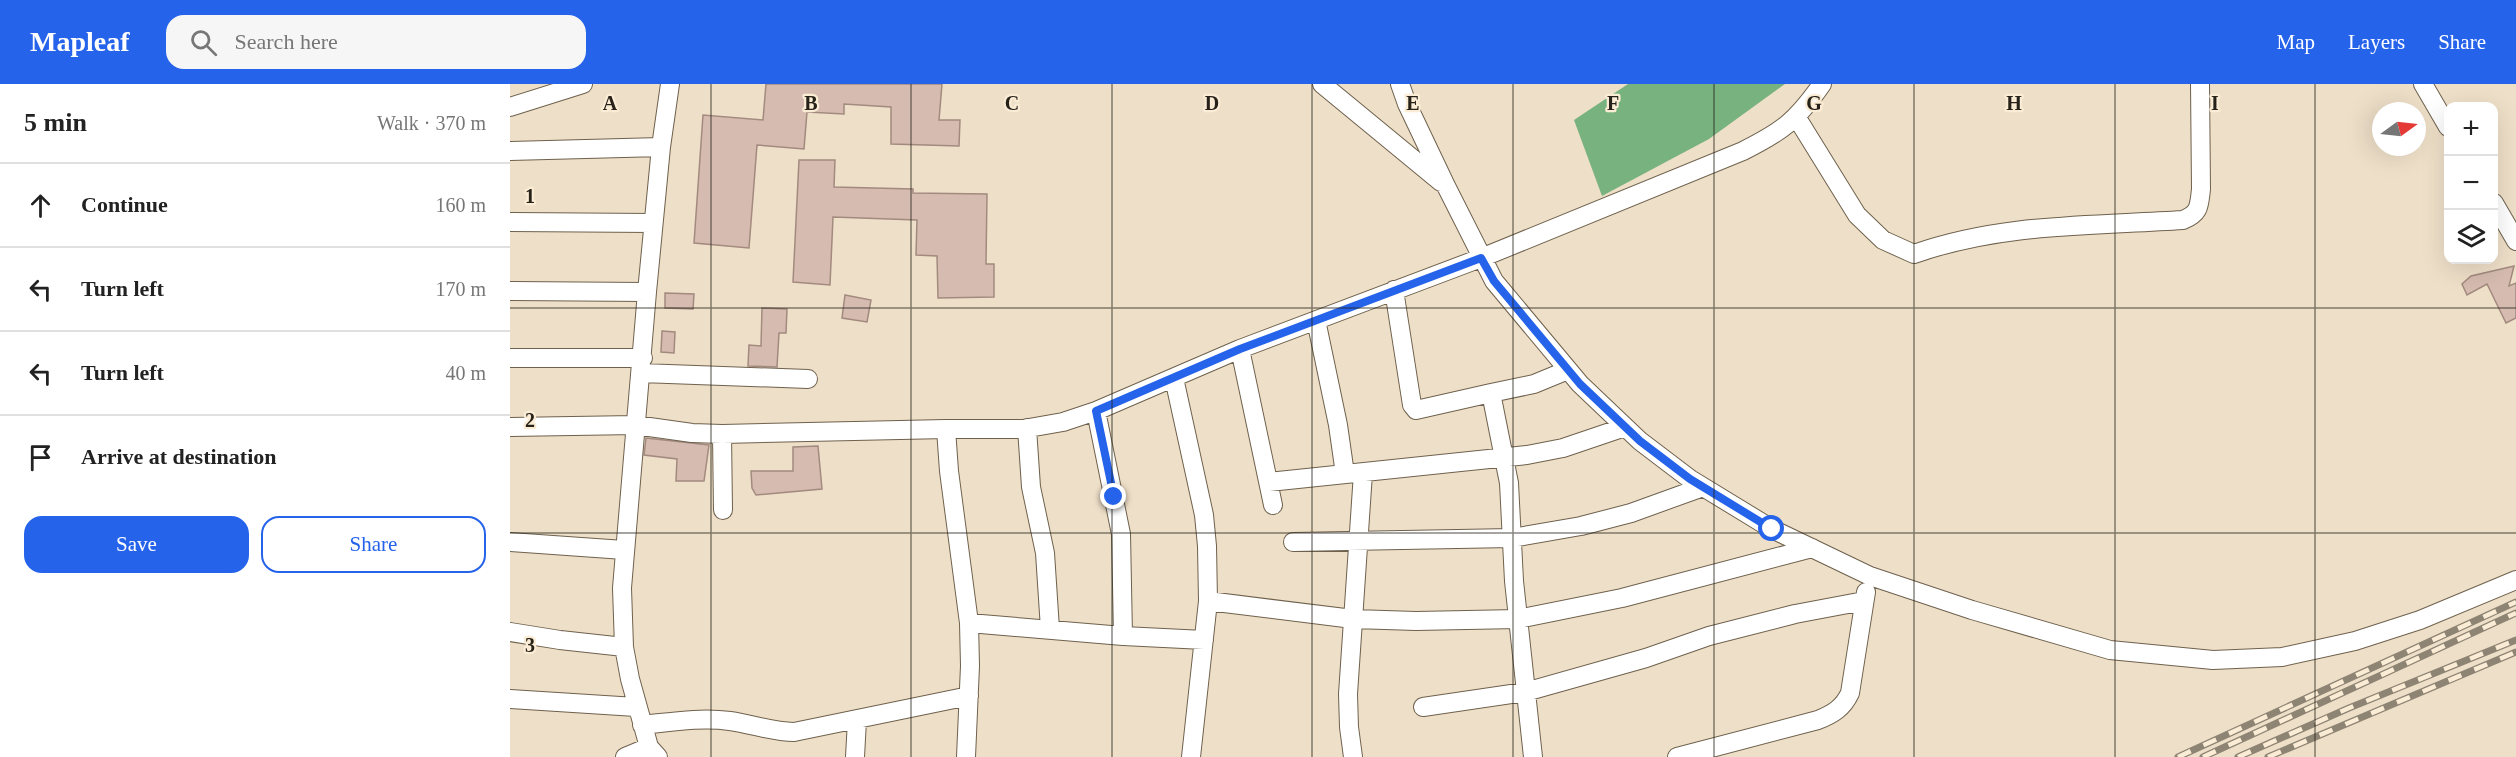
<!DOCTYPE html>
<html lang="en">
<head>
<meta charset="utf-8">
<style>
	:root { --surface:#fff; --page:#f6f6f6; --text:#222; --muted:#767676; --line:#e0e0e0; --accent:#2563eb }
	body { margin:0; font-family:Georgia,serif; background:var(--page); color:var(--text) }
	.controls { position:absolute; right:18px; top:18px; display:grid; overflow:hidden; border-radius:12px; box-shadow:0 6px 24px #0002 }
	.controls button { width:54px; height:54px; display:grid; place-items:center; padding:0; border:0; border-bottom:2px solid var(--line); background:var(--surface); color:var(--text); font:30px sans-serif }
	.compass { position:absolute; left:1862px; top:18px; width:54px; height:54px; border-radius:50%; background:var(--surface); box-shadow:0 6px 24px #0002; rotate:75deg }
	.stop { position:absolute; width:18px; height:18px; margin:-14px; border:4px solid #2563eb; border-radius:50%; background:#fff }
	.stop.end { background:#2563eb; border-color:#fff; box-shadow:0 2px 6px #0008 }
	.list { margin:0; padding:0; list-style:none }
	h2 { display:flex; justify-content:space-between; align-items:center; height:78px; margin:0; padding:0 24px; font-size:26px }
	h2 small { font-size:20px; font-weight:400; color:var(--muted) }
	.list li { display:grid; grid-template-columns:39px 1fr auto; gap:18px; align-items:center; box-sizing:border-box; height:84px; padding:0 24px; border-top:2px solid var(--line) }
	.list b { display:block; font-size:22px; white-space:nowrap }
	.list em { font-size:20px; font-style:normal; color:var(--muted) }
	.actions { display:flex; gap:12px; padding:18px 24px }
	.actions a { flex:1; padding:14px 0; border:2px solid var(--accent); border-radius:18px; text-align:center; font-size:21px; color:var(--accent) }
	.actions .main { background:var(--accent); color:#fff }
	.icon { flex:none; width:33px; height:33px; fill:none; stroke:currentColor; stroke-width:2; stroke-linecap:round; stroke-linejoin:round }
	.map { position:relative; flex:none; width:2006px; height:673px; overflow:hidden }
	header { display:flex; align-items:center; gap:36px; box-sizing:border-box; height:84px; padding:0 30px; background:var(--accent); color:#fff }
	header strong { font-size:28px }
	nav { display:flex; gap:33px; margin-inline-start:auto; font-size:21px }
	.search { width:420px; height:54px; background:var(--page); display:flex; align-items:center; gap:15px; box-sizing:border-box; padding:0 21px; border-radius:18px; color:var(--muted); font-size:22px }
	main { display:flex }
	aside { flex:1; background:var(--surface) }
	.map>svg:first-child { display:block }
</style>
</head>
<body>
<header>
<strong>Mapleaf</strong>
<div class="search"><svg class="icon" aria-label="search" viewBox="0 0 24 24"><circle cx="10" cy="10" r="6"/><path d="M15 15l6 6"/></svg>Search here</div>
<nav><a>Map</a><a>Layers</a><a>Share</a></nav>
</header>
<main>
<aside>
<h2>5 min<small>Walk · 370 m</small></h2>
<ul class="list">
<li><svg class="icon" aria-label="ahead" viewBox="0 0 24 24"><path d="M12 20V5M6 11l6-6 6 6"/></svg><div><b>Continue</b></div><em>160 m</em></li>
<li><svg class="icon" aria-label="left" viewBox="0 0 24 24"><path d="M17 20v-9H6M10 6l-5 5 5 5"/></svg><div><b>Turn left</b></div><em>170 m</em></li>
<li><svg class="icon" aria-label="left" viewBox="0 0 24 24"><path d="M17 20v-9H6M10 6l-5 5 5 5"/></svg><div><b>Turn left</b></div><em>40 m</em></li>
<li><svg class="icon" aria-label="arrive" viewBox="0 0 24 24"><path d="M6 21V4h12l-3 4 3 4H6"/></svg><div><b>Arrive at destination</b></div></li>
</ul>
<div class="actions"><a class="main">Save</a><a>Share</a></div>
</aside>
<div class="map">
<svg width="2006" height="673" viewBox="0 0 2006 673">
	<rect width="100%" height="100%" fill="#eedfc8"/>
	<path fill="#78b27f" d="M1118,0h157l-76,55 -107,57 -28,-76z"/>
	<path fill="#d5bbb0" stroke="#a38a7f" stroke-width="1.5" d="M256,0h176l-3,36h21l-1,26 -68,-2v-37l-47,-3v10l-37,-2 -3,37 -47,-4 -8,103 -55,-5 9,-128 60,5z
		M289,76h36l-1,27 79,2v4l74,1 -1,70h8v33l-56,1 -1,-42 -21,-1 1,-35 -84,-3 -3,68 -37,-3z
		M2004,182l-5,20 7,-3v35l-10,5 -19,-39 -20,11 -5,-11 9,-8z
		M155,209l29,1 -1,15 -28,-1z
		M335,211l26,5 -4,22 -25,-4z
		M252,224l25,1 -1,24h-7l-2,34 -29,-1 1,-21 12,1z
		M152,247l13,1 -1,21 -13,-1z
		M136,354l63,7 -5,36h-28l1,-22 -33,-4z
		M308,362l4,43 -66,6 -4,-7 -1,-17h42v-24z"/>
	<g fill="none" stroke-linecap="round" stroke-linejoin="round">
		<g stroke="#6e614d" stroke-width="20">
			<path id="minor" d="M812,0l119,98
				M890,0l7,20 39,82 48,95 86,103 60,57 50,38 82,50 98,47 102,34 138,40 103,10 69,-3 73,-16 65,-21 96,-40
				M1913,0l25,43
				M0,23l73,-23
				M1287,34l60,97 26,25 31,14c88,-31 177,-28 269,-34 17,-7 16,-14 18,-31l-1,-105
				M0,67l151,-4
				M1984,119l22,38
				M0,138l143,1
				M884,206l18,115 4,5 75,-17
				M0,207l137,1
				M806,236l22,105 7,49
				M730,265l33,156
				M0,274h133
				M131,289l167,6
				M664,294l30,137 3,31 1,55 -17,156
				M586,327l25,123 2,102
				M0,343l125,-2 57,8 30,1 224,-5 3,42 20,152 1,43 -4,91
				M517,344l4,59 14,66 5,76
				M436,345h77l40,-7 33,-11 144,-62 241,-91 262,-107c40,-20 53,-30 79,-67
				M212,350l1,76
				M759,398l258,-27 36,-7 62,-21
				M0,458l114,8
				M783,458l219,-4 69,-12 50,-13 72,-26
				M698,517l145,18 63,2 102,-2 104,-21 190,-50
				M459,539l154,13 81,4
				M0,548l50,8 64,7
				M0,615l126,8
				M913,623l102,-15 121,-34 63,-22 86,-22 69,-13
				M132,641c29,-3 59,-8 88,-4 22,3 42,11 64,11l175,-36
				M115,673l24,-10
				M148,673l-9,-10 -19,-68 -6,-32 -2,-59 25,-296 14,-145 9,-63
				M345,673l2,-37
				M843,673l-4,-30 -1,-33 15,-221
				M1023,673l-19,-176 -5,-98 -18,-90 43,-9 34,-14
				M1167,673l141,-37c15,-6 25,-12 32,-27l16,-101"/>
		</g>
		<use href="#minor" stroke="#fff" stroke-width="18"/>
		<g stroke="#8e8474" stroke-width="7">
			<path id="rail" d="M1668,673l338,-155
				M1693,673l313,-144
				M1728,673l111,-49 167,-68
				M1758,673l248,-105"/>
		</g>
		<use href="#rail" stroke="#fbecd5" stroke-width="4.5" stroke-dasharray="14" stroke-linecap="butt"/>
	</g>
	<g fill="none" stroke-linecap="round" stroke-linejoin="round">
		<path stroke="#2563eb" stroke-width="8" d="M604,413l-18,-86 144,-62 241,-91 13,23 86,103 60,57 50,38 82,50"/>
	</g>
	<path fill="none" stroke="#272219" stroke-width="1.5" stroke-opacity="0.55" d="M201,0v673M401,0v673M602,0v673M802,0v673M1003,0v673M1204,0v673M1404,0v673M1605,0v673M1805,0v673M0,224h2006M0,449h2006"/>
	<g font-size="20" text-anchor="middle" font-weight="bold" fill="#272219" stroke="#fbecd5" stroke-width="4.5" stroke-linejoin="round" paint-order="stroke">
		<text x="100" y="26">A</text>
		<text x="301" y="26">B</text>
		<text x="502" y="26">C</text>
		<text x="702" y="26">D</text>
		<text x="903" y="26">E</text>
		<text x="1103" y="26">F</text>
		<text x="1304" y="26">G</text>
		<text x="1504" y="26">H</text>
		<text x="1705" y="26">I</text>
		<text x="20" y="119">1</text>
		<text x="20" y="343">2</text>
		<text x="20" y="568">3</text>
	</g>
</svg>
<div class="controls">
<button>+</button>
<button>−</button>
<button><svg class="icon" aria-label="layers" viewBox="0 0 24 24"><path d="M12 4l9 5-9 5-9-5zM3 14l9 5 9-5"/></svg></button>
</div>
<svg class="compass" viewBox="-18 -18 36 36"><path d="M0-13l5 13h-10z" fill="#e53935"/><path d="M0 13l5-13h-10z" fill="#767676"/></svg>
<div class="stop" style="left:1262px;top:445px"></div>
<div class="stop end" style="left:604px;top:413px"></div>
</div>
</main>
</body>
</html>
